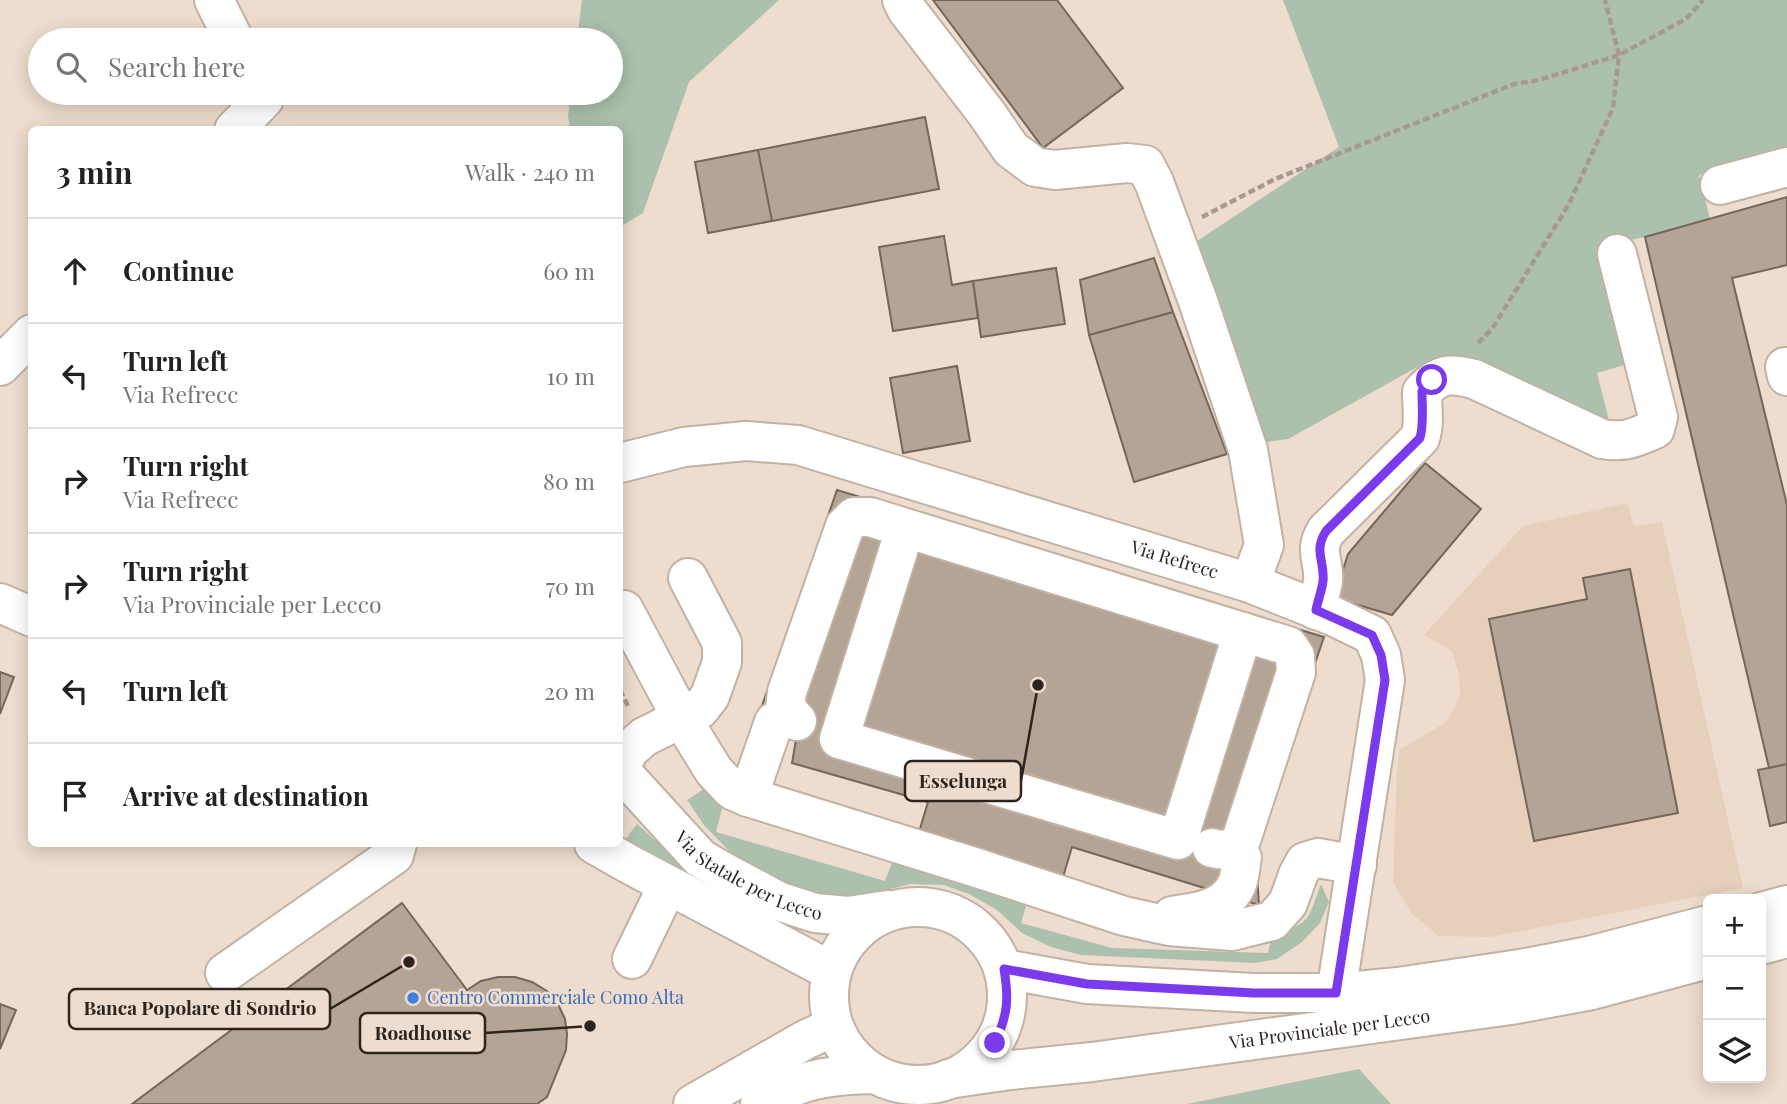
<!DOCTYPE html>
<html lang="en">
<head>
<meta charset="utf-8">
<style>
	:root { --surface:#fff; --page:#f6f6f6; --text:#222; --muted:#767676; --line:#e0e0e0 }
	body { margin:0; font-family:"Playfair Display",serif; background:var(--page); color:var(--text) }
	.controls { position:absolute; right:21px; bottom:21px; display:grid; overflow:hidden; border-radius:10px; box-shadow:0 4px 18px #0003 }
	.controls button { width:63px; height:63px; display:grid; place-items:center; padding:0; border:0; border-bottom:2px solid var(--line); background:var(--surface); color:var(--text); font:35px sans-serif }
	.stop { position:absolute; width:21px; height:21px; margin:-16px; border:5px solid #7c3aed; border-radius:50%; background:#fff }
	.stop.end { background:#7c3aed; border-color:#fff; box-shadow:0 2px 7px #0008 }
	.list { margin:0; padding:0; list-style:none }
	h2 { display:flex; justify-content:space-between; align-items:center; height:91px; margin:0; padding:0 28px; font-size:30px }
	h2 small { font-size:23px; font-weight:400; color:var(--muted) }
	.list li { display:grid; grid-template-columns:46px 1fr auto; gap:21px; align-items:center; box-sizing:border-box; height:105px; padding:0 28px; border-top:2px solid var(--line) }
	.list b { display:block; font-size:26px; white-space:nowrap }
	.list p { margin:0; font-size:23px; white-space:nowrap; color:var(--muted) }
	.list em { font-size:23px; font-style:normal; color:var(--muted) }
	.icon { flex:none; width:38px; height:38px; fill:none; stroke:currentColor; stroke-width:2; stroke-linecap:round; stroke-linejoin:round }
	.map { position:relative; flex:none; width:1787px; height:1104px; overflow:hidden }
	.search { position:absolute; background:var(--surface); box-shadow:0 4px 18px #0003; left:28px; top:28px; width:595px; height:77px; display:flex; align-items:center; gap:18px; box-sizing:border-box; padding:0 24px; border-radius:38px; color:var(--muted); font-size:26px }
	.panel { position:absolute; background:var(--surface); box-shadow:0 4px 18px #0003; left:28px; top:126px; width:595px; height:721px; border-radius:10px }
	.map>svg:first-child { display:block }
</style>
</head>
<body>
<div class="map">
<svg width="1787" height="1104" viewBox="0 0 1787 1104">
	<rect width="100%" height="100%" fill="#eeddce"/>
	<path fill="#e6cfbb" d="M1627,503l7,23 28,-4 81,366 -253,49 -51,-1 -27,-22 -19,-32 4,-111 2,-21 46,-27 7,-11 8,-17 -1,-20 -7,-24 -28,-16 99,-109z"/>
	<path fill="#abc0ad" d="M582,0h197l-90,82 -46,131 -23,14v-97l-50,-1 -2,-13 3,-23h40v-53h-34z
		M1283,0h504v150l-88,25 11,44 -65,18 -44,9 30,117 -34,10 14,55 -148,-66 -42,3 -133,74 -29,4 -62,-202 142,-94z
		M707,787l15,22 -6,23 169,49 8,-21 135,39 -7,24 91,25 156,5 4,-19c40,-11 35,-13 49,-50l8,18 -9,21 -18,19 -25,17 -22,4 -174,-8 -30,-8 -29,-14 -25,-23 -28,-16 -25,-9 -34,-1 -60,15 -34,-2 -40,-15 -41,-25 -31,-32 -17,-25z
		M637,824l49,43 78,44 -142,-67z
		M1359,1069l32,35h-204z"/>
	<path fill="#b4a495" stroke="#746658" stroke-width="2" d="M933,0h124l66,88 -80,60z
		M925,117l14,72 -167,32 -14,-71z
		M758,150l14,71 -64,12 -13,-71z
		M1787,197v68l-55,13 55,227v259l-18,4 -124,-531z
		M944,236l8,49 21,-4 5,37 -85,13 -14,-84z
		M1154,258l19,54 -84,23 -9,-55z
		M1056,268l9,56 -84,13 -8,-56z
		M1173,312l54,142 -93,28 -45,-147z
		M957,366l13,75 -67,12 -13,-75z
		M1425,463l56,46 -89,106 -58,-17 14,-44z
		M837,490l487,147 -69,204 4,64 -187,-58 -9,30 -144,-45 9,-30 -136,-39 4,-23 -10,-6 -39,15z
		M1630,569l48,244 -144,28 -45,-222 98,-20 -4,-21z
		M0,672l14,5 -14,37z
		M1787,764v58l-17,4 -12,-56z
		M402,903l65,87 14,-9 17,-4h17l17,5 15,9 11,13 7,15 2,15 -1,16 -19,47 -10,7h-405z
		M0,1004l16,6 -16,39z"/>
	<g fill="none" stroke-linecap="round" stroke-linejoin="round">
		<g stroke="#c2b2a3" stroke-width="42">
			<g id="minor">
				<path d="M214,0l20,40"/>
				<path d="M902,0l5,10 80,104 24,35 24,18 20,3 72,-7 18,2 9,17 44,119 50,149 16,95 -14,38"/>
				<path d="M234,130l30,-31"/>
				<path d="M1720,185l67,-18"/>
				<path d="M0,366l32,-32"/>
				<path d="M1785,367l2,9"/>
				<path id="s1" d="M620,463l64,-16 62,-6 52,4 452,138 83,33 39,19 9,20 4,25 -49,313"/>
				<path d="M905,529l-66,210 339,101 65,-208"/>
				<path d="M624,610l58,109 32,52 18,19 16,7 226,70 150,49 45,10 63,5 40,-10 16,-18 10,-28 7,-13 13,-4 39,7"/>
				<path d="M1316,610c2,-10 6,-20 7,-29 2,-21 -10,-29 3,-50l94,-93c5,-14 2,-31 2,-46 17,-19 28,-19 52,-13l128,60c23,4 32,-1 53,-10l3,-12 -41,-163"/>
				<path d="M797,721l-12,-13 2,-16 58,-166 9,-9h16l418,129 7,10 1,16 -56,171c-10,7 -17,8 -28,5"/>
				<path d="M625,758l4,-8 15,-13 56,-28 10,-13 12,-34v-19l-34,-65"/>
				<path d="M748,797l26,-75"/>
				<path d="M1172,916c24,-4 52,-6 64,-30 4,-7 4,-19 6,-28"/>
				<path d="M632,959l36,-74"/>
				<path d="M225,973l169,-118 3,-11"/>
			</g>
		</g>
		<g stroke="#c2b2a3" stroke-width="42">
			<g id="major">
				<path d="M0,603l32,14"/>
				<path id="s2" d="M628,779l72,79 22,13 56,30 37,12 33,3 40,-6"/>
				<path d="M594,844l35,20 202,107"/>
				<circle cx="918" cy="996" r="89"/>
				<path d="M1761,912l26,-7"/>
				<path d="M1761,945l26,-7"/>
				<path d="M1004,969l83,15 167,9h82l62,-6 122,-18 69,-13 119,-31"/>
				<path id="s3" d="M948,1079l63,-9 81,-8 419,-57 81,-15 116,-31"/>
				<path d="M693,1104l112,-64 28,-13"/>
				<path d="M760,1104c11,-6 23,-14 35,-18 25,-10 51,-11 78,-12"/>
			</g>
		</g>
		<path stroke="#a7998e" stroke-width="4.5" stroke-dasharray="7 3.5" stroke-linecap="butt" d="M1202,217l73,-38 239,-95 25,-4 80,-25 67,-36 17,-19
			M1478,343l14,-14 77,-125 44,-96 6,-53 -14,-55
			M620,690l9,18"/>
		<use href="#minor" stroke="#fff" stroke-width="38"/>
		<use href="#major" stroke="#fff" stroke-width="38"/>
	</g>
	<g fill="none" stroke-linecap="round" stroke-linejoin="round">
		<path stroke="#7c3aed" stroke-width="9" d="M995,1043c13,-29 14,-44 9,-74l83,15 167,9h82l49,-313 -4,-25 -9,-20 -56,-25c2,-10 6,-20 7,-29 2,-21 -10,-29 3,-50l94,-93c4,-14 2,-31 2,-47l10,-11"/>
	</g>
	<circle fill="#3f7fe0" stroke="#eeddce" stroke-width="2.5" cx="413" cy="998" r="7"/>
	<g text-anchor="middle" stroke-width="5" stroke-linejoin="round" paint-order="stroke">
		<g font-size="18" fill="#2b241f" stroke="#eeddce">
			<text dy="6" stroke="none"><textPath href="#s1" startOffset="574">Via Refrecc</textPath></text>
			<text dy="6" stroke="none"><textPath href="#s2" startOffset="158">Via Statale per Lecco</textPath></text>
			<text dy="6" stroke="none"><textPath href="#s3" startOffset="385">Via Provinciale per Lecco</textPath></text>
		</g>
		<g font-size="18" fill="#366cbe" stroke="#eeddce" text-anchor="start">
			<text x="427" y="1004">Centro Commerciale Como Alta</text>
		</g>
	</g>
	<path fill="none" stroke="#2b241f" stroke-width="2.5" d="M1038 685L1021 781M409 962L330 1009M590 1026L485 1033"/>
	<g fill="#2b241f" stroke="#eeddce" stroke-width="2.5">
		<circle cx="1038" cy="685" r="7"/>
		<circle cx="409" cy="962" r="7"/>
		<circle cx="590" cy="1026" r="7"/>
	</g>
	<g fill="#eeddce" stroke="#2b241f" stroke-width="2.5">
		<rect x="905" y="761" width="116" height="40" rx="7"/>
		<rect x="69" y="989" width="261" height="40" rx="7"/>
		<rect x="360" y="1013" width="125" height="40" rx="7"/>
	</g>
	<g font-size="19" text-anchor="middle" font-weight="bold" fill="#2b241f">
		<text x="963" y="788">Esselunga</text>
		<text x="200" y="1015">Banca Popolare di Sondrio</text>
		<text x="423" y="1040">Roadhouse</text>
	</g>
</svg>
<div class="controls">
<button>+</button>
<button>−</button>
<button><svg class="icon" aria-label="layers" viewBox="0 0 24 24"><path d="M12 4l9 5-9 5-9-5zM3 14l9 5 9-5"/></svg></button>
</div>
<div class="stop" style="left:1432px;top:380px"></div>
<div class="stop end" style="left:995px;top:1043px"></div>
<div class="search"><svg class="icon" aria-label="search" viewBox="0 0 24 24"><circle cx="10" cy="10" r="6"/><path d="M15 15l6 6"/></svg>Search here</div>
<section class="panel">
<h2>3 min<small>Walk · 240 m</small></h2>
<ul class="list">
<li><svg class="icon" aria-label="ahead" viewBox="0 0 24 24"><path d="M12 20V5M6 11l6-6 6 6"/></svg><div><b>Continue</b></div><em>60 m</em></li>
<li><svg class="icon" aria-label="left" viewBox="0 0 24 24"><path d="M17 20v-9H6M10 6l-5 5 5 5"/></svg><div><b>Turn left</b><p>Via Refrecc</p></div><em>10 m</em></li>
<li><svg class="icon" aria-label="right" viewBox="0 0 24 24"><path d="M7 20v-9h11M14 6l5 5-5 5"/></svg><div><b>Turn right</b><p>Via Refrecc</p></div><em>80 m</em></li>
<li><svg class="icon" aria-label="right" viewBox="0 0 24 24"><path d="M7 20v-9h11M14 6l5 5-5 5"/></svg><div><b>Turn right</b><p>Via Provinciale per Lecco</p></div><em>70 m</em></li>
<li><svg class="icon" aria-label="left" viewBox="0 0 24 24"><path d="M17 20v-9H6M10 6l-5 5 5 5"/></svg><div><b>Turn left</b></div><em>20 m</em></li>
<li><svg class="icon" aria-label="arrive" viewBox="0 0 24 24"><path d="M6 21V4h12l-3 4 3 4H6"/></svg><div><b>Arrive at destination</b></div></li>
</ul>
</section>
</div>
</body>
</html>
